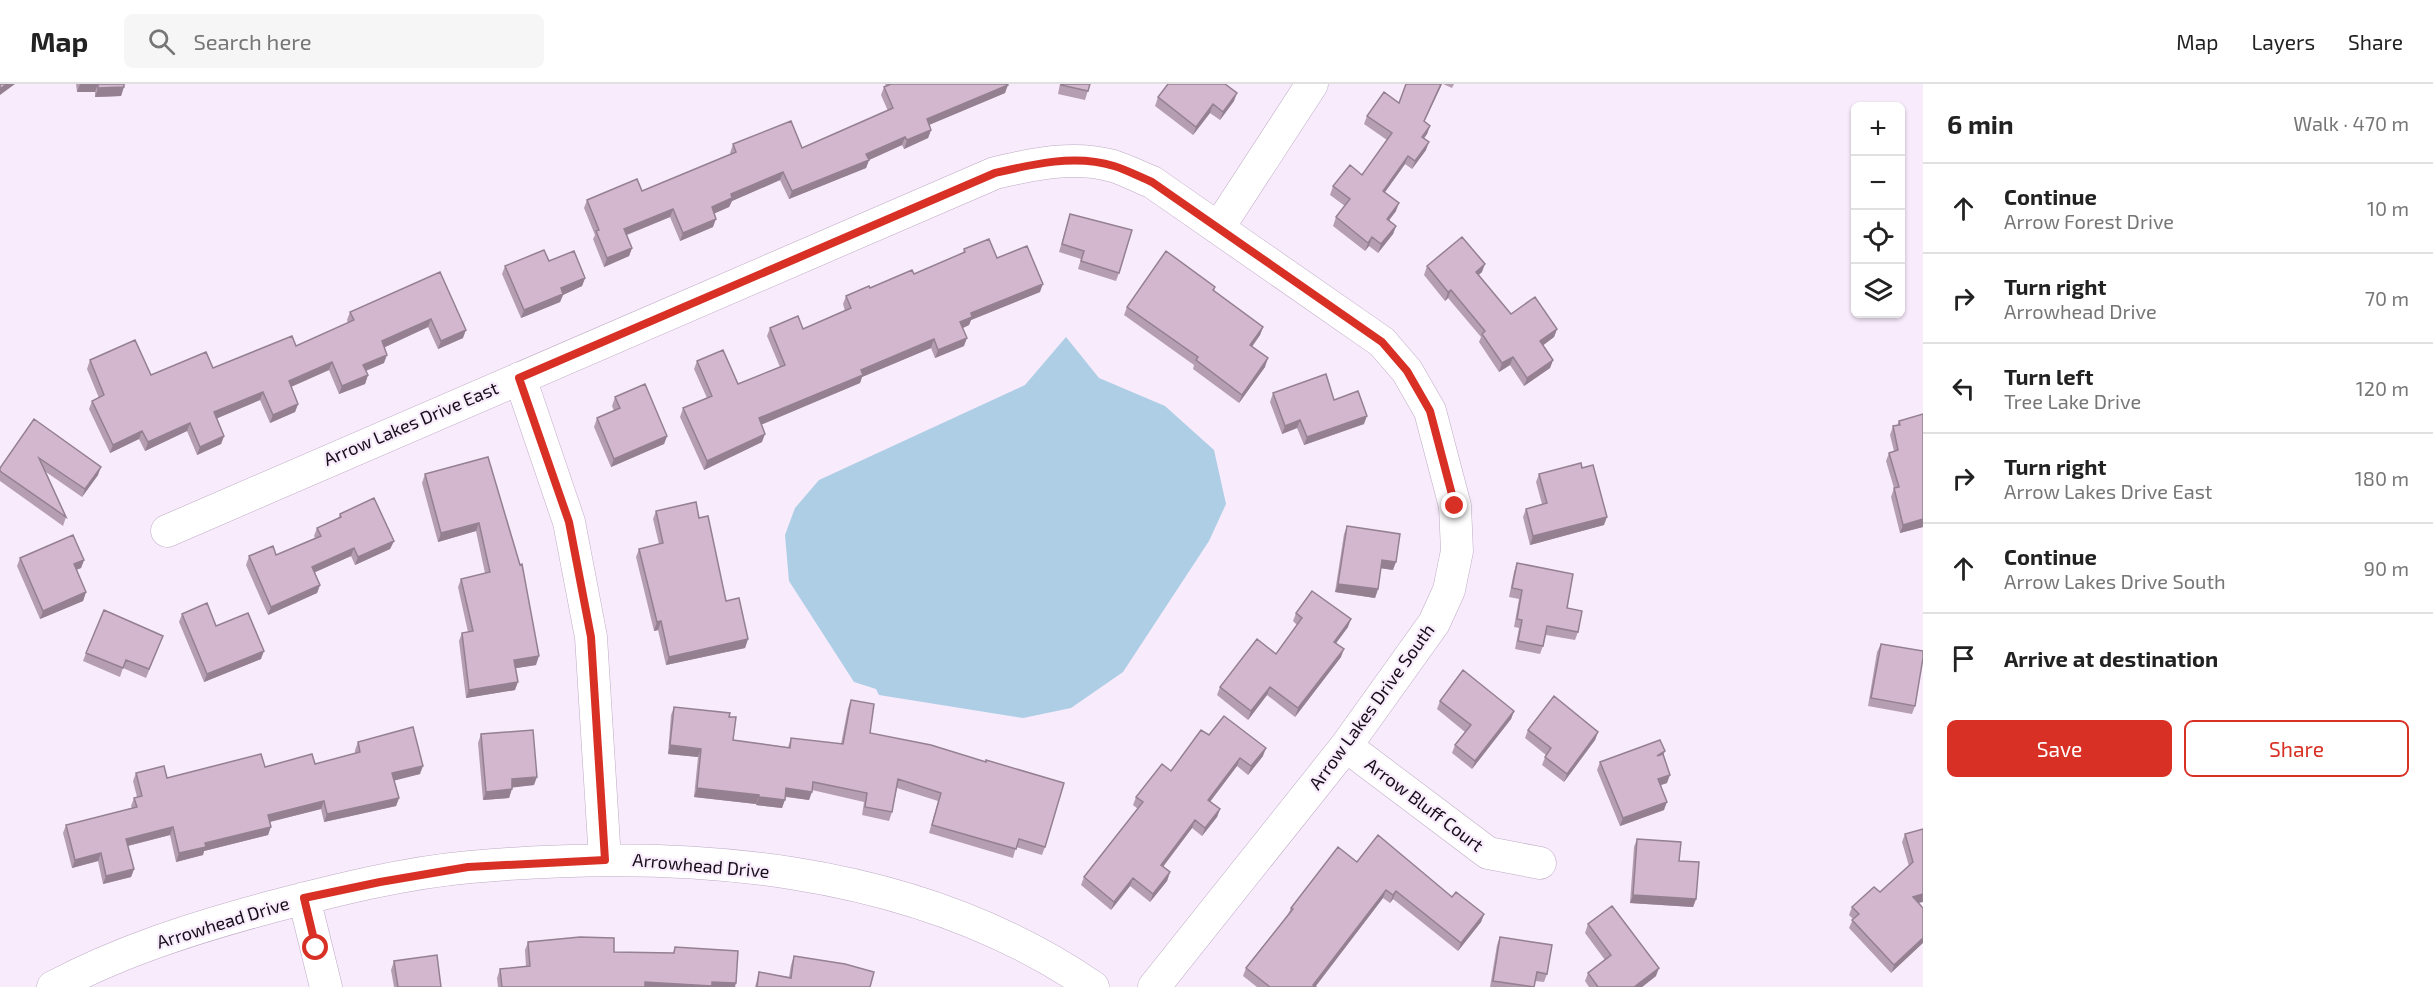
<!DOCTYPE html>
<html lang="en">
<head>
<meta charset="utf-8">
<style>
	:root { --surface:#fff; --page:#f6f6f6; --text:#222; --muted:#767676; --line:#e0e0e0; --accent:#d93025 }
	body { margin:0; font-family:"Exo 2",sans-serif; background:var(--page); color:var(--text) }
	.controls { position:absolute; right:18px; top:18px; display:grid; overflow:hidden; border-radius:9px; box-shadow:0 2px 4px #0004 }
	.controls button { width:54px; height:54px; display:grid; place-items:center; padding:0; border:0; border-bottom:2px solid var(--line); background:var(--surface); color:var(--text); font:30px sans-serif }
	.stop { position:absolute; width:18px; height:18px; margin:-14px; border:4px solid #d93025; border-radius:50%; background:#fff }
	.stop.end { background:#d93025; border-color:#fff; box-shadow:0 2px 6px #0008 }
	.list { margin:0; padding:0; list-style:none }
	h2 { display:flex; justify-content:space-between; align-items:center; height:78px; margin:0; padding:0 24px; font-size:26px }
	h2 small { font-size:20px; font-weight:400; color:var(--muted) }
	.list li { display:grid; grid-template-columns:39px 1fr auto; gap:18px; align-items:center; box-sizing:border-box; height:90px; padding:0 24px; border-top:2px solid var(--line) }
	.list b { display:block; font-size:22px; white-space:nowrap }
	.list p { margin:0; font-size:20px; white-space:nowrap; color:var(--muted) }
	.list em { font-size:20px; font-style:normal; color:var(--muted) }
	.actions { display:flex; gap:12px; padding:18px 24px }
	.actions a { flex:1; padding:14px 0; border:2px solid var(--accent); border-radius:9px; text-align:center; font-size:21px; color:var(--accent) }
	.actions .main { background:var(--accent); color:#fff }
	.icon { flex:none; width:33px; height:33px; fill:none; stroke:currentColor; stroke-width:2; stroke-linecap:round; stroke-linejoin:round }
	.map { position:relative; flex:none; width:1923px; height:903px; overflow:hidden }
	header { display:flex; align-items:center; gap:36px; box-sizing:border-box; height:84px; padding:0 30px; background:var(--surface); border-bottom:2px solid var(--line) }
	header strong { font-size:28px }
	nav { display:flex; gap:33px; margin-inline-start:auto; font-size:21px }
	.search { width:420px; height:54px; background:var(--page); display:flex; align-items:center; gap:15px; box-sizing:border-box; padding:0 21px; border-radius:9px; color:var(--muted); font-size:22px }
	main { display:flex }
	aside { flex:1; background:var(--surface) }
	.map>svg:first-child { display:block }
</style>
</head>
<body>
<header>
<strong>Map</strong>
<div class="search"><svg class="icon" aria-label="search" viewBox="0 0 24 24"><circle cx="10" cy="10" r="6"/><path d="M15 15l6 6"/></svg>Search here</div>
<nav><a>Map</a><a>Layers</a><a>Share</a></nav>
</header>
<main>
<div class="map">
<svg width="1923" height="903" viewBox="0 0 1923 903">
	<rect width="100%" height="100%" fill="#f8ebfc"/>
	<path fill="#adcee5" d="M1066,253l33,41 66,28 49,44 12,54 -17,37 -86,131 -52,36 -48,10 -144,-23 -3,-6 -22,-7 -65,-101 -4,-46 10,-27 24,-28 206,-95z"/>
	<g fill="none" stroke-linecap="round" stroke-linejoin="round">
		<g stroke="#beaac5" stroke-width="33">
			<path id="minor" d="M1219,143l93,-143
				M520,294l49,144 22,115 14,223
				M167,447l828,-358c38,-9 79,-18 118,-7 13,4 26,11 39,16l230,160 25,29 23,40 25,95 2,45 -8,39 -15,33 -88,123 -192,241
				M1346,662l142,107 52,10
				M304,814l22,89
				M53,903c68,-36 140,-59 214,-79 66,-17 135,-35 203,-41 211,-19 443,-4 623,120"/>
		</g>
		<use href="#minor" stroke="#fff" stroke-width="32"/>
	</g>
	<path fill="#b59db2" d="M76,0h48l-3,12 -26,1v-5h-18z
		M885,0h122l-2,9 -76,32 2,5 -3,8 -24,11 -2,-4 -33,15 -3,8 -77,31 -9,-19 -48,21 -3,6 -15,6 -1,14 -33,14 -10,-24 -43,18 5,13 -3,8 -25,11 -11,-28 2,-4 -11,-27 3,-8 55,-9 89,-37 -1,-1 3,-9 69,4 86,-37 -7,-16 3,-8 2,-1z
		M1060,0h30l-5,16 -27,-6z
		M1406,0h36l-18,37 6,5 -3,8 -3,4 2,12 -14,19 -7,-5 -20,28 11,19 -7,9 7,6 -3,8 -15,19 -9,-7 -4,5 -32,-25 3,-9 9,-11 -15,-11 3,-9 29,-11 25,-35 -23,-16 3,-8 32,-13z
		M1443,0h11l-2,4z
		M1158,13l76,4 -14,19 -10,-7 -17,22 -38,-29z
		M1070,130l49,59 -3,8 -38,-12 3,-10 -22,-7z
		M964,165l33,9 43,34 -69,28 -2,5 -7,3 2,18 -29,12 -4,-10 -69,29 -2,6 -99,41 1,18 -58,28 -24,-53 3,-9 24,-10 -13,-29 3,-8 41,23 42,-17 -13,-31 3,-8 33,1 42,-18 -2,-7 3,-8 68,-22 49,-21z
		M549,177l36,17 -3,8 -19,9 -3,7 -39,16 -19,-44 3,-8z
		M1427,182l55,6 -4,3 33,39 46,15 -3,8 -11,8 10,15 -3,8 -26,18 -14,-21 -11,7 -20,-30 2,-5 -33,-39 -3,3 -21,-26z
		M440,188l23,66 -25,11 -10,-22 -44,20v16l-18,8 2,4 -3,9 -26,10 -10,-24 -38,17 7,17 -3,8 -25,11 -10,-23 -43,18 7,18 -3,8 -24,11 -10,-24 -42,20 -6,-12 -29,14 -21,-44 3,-8 7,-3 -12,-29 3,-9 61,15 62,-7 83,-22 52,-23 -1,-3 3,-8z
		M1215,203l-1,4 49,36 -3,8 -8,12 13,20 -26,36 -46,-34 1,-4 -70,-50 3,-8z
		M1273,309l61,7 30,24 -60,21 -7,-17 -15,6 -12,-32z
		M615,313l52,39 -3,8 -53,23 -17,-40 3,-9 17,-7 -2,-5z
		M1923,330v113l-23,6 -9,-36 3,-9 -8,-27 3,-8 5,-2 -4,-16 3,-9 4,-1 2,-4z
		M34,335l64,56 -16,22 -36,-25 20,45 -3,9 -63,-45v-13z
		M488,373l48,208 -20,3 -1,22 -49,8 -7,-57 3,-8 6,-1 -10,-45 3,-8 24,-6 -9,-42 -38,11 -16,-59 3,-9z
		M1582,384l22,57 -74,20 -7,-28 3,-8 16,-5 -6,-22 3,-8z
		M656,427l43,7 27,83 22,38 -3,9 -79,17 -8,-35 -4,1 -18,-74 3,-8 20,-5 -6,-25z
		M340,430l54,27 -4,8 -35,16 -4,-9 -36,16 5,13 -3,8 -49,22 -22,-50 3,-9 27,-1 39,-17 -1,-2 3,-8 21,-9z
		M1347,442l46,44 -12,-2 -3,21 -3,9 -40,-6 9,-58z
		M20,474l64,2 -3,8 -5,2 10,22 -3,9 -43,18 -23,-53z
		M1517,479l50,45 11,24 -3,8 -29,-5 -3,11 -3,8 -25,-5 4,-21 -5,-1 5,-28 -10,-2 5,-25z
		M1296,529l52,14 -12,16 5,14 -46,60 -28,-22 -19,25 -31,-25 3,-8 56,-33 21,-29 -4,-4z
		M182,530l34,12 45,33 -57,23 -25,-60z
		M160,560l-14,34 -23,-10 -3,9 -37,-16 3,-8z
		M1881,560l34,62 -3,8 -44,-8 9,-54z
		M851,616l19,33 175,114 -3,8 -26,-8 -3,11 -84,-25 9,-32 -41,-13 -5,24 -3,9 -27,-6 2,-13 -52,-12 -3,10 -24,-3 -3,11 -26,-3v-1l-62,-7 4,-40 -30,-3 3,-39 3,-8 55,10 4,23 55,7 3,-9 50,6 7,-36z
		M1440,617l74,10 -3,8 -39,50 -20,-16 3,-8 10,-13 -28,-23z
		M1528,646l70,2 -3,8 -31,42 -22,-17 4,-10 -21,-17z
		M481,650l53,51 -22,2 -3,11 -26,2 -5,-57z
		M1209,651l54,21 -15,19 -11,-9 -27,36 10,7 -3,8 -15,19 -10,-8 -29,39 7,5 -3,9 -17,21 -20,-16 -19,24 -30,-25 3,-8 54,-68 -5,-4 3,-8 35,-26z
		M358,658l62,32 -26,6 5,18 -3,8 -72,16 -3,-13 -51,13 -2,13 -64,16 -1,4 -27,7 -6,-27 -42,11 6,23 -3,8 -28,7 -5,-23 -26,7 -9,-35 3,-8 66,-17 -1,-2 3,-8 3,-1 -4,-16 3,-8 31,5 98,-11 50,-3 40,-11v-3z
		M1665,667l-2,5 4,27 -6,2 3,25 -44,16 -23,-56 3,-8z
		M1923,745l-5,74 -27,70 -42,-45 4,-9 -4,-4 3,-8 28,-15 29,-26 -7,-24 3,-8z
		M1637,755l42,22 17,38 -3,8 -63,-4 4,-56z
		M1357,778l95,35 32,17 -3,8 -23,29 -65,-52 -3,4 -7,-5 -67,88v1h-59l-14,-11 3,-8 42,-54 3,-6z
		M1588,840l68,52 -14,11h-53l-4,-6 3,-8 17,-13 -20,-27z
		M1500,853l47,37 -3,8 -9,-1 -1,6h-44l7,-42z
		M528,858l86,10 59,1 2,-6 60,40h-237l-1,-9 3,-9 26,-2 -1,-17z
		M794,872l76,31h-115l4,-15 30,5 2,-12z
		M394,877l47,26h-47l-3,-17z"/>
	<path fill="#948091" d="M7,0h8l-15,11v-6z
		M80,0h18l-3,8h-18z
		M1441,0h1l-21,45 3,-8z
		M1008,1l-3,8 -81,34 3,-8z
		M124,3l-3,9 -26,1 3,-9z
		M1237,9l-3,8 -14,19 3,-8z
		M1213,20l-3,9 -17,22 3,-8z
		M1430,42l-3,8 -8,11 3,-8z
		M931,46l-3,8 -24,11 3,-9z
		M905,53l-3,8 -33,15 -3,8 -77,31 3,-8 74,-37z
		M1429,58l-3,8 -14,19 3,-8z
		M1408,72l-3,8 -25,35 3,-8z
		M783,88l-3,8 -48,21 -3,6 -20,9 3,-9 19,-13z
		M1399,119l-3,8 -12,16 3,-8z
		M673,125l-3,8 -49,20 3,-8z
		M716,135l-3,8 -33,14 3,-8z
		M1396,142l-3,8 -15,19 3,-9z
		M1372,153l-3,9 -4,5 3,-8z
		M632,164l-3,8 -25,11 3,-9z
		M1485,180l-3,8 -9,8 3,-8z
		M585,194l-3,8 -19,9 -3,7 -39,16 3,-8 37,-22z
		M1043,200l-3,8 -69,28 -2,5 -12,6 3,-9 11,-9z
		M1451,206l-3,8 -3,3 3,-9z
		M431,235l-3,8 -49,23 3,-9z
		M1263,243l-3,8 -13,18 3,-8z
		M1557,245l-3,8 -17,13 3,-9z
		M466,246l-3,8 -25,11 3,-8z
		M967,254l-3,8 -29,12 3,-8z
		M934,255l-3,9 -69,29 -2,6 -104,44 3,-9 102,-48z
		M387,271l-3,8 -24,10 3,-8z
		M1513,273l-3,8 -11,7 3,-9z
		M1268,274l-3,9 -26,36 3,-8z
		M1553,276l-3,8 -26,18 3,-8z
		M332,278l-3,8 -43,19 3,-8z
		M368,291l-3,9 -26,10 3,-8z
		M263,308l-3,8 -49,21 3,-9z
		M298,320l-3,8 -25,11 3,-8z
		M1367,332l-3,8 -60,21 3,-8z
		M1300,336l-3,8 -15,6 3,-8z
		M190,339l-3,8 -42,20 3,-9z
		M142,347l-3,8 -29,14 3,-8z
		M765,350l-3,8 -58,28 3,-9z
		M224,352l-3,8 -24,11 3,-8z
		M667,352l-3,8 -53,23 3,-8z
		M101,383l-3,8 -16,22 3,-8z
		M1607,433l-3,8 -74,20 3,-9z
		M1923,435v8l-23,6 3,-8z
		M479,439l-3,8 -38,11 3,-9z
		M394,457l-4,8 -35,16 3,-8z
		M354,464l-3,8 -42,19 3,-8z
		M84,476l-3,8 -10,4 3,-8z
		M1382,476l14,2 -3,8 -14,-2z
		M1338,500l40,5 -3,9 -40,-6z
		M320,501l-3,8 -49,22 3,-8z
		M86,508l-3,9 -43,18 3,-8z
		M1351,535l-3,8 -17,23 3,-8z
		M661,537l-3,9 -4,1 3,-9z
		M748,555l-3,9 -79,17 3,-8z
		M1344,565l-3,8 -46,60 3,-9z
		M264,567l-3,8 -57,23 3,-8z
		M539,572l-3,9 -25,4 3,-9z
		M518,598l-3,8 -49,8 3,-8z
		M1270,603l-3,8 -19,25 3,-9z
		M1514,627l-3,8 -39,50 3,-8z
		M1598,648l-3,8 -31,42 3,-8z
		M670,661l31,4 -3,8 -30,-3z
		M1266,664l-3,8 -15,19 3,-9z
		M1240,674l-3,8 -32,42 3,-8z
		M423,682l-3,8 -31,8 3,-9z
		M1670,691l-3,8 -12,4 3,-8z
		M537,693l-3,8 -25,3 3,-9z
		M697,704l62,7 -3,9 -62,-7z
		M786,704l26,4 -3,8 -26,-4z
		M512,705l-3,9 -26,2 3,-8z
		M759,713l26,3 -3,8 -26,-3z
		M399,714l-3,8 -72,16 3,-8z
		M324,717l-3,8 -56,14 3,-8z
		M1667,718l-3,8 -44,16 3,-8z
		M1220,725l-3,8 -15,19 3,-8z
		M1195,736l-3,8 -34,45 3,-8z
		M173,743l-3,8 -47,12 3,-8z
		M271,743l-3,8 -64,16 -1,4 -27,7 3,-9 26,-10z
		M101,769l-3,8 -26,7 3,-8z
		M134,785l-3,8 -28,7 3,-8z
		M1170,788l-3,9 -17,21 3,-8z
		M1133,794l-3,8 -19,24 3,-8z
		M1386,806l-3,8 -68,89 -2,-2z
		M1396,807l-3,8 -3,4 3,-8z
		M1923,810v8l-13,3 3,-8z
		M1633,811l63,4 -3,8 -63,-4z
		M1484,830l-3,8 -23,29 3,-8z
		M1923,854v5l-32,30 3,-8z
		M1659,884l-3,8 -14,11h-8z
		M645,898h67l24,1 -1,4h-91z"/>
	<path fill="#d3b7cf" stroke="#948091" stroke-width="1.5" d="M0,0h7l-7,5z
		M98,0h26v3l-26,1z
		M891,0h116l1,1 -81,34 4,11 -24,10 -2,-3 -39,17 3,6 -77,31 -9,-19 -52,22 1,4 -20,9 4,12 -33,14 -10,-24 -49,20 8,19 -25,10 -11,-27 3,-1 -12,-30 50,-21 5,12 94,-39 -3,-8 58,-23 11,27 91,-40 -9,-21z
		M1061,0h29l-2,7 -27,-6z
		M1168,0h57l12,9 -14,19 -10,-8 -17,23 -38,-30z
		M1406,0h35l-17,37 6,5 -8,11 7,5 -14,19 -7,-5 -25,35 16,12 -12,16 9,7 -15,18 -9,-7 -4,6 -32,-26 14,-18 -17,-13 17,-21 12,10 30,-42 -25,-17 17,-24 15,11z
		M1070,130l62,16 -13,43 -38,-12 3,-10 -22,-7z
		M1462,153l23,27 -9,8 35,42 24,-17 22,32 -17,12 13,19 -26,18 -14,-21 -11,6 -20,-29 3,-3 -34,-41 -3,2 -21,-26z
		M989,155l8,19 30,-12 16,38 -72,29 1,4 -12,5 7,16 -29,12 -4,-11 -73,31 2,5 -104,43 6,16 -58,27 -24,-53 29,-12 -15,-35 26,-11 15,34 47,-19 -15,-37 28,-12 5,13 48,-21 -5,-12 23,-10 1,2 42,-18 2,4 51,-22 -1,-3z
		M544,166l5,11 25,-10 11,27 -24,10 2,6 -39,16 -19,-44z
		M1166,167l49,36 -2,3 50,37 -13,18 18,13 -26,37 -46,-35 2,-3 -71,-50z
		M440,188l26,58 -25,11 -10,-22 -49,22 5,14 -24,10 5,10 -26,11 -10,-24 -43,19 9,23 -25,11 -10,-23 -49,20 10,24 -24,11 -10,-24 -42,19 -6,-11 -29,14 -21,-44 12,-6 -14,-35 45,-20 16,35 55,-23 7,16 79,-32 4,10 58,-26 -4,-8z
		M1326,290l8,26 24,-9 9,25 -60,21 -7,-17 -15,6 -12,-33z
		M645,300l22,52 -53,23 -17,-41 23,-10 -5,-11z
		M1923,330v105l-20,6 -9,-37 5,-1 -10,-34 9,-3 -5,-24 7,-1 -1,-4z
		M34,335l67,48 -16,22 -46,-31 27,59 -66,-46v-3z
		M488,373l32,108 2,-1 17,92 -25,4 4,22 -49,8 -7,-57 11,-2 -12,-52 29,-7 -11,-49 -38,10 -16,-59z
		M1581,379l1,5 11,-3 14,52 -74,19 -7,-27 21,-6 -8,-29z
		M374,414l20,43 -36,16 -4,-9 -42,19 8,18 -49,22 -22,-51 24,-10 3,9 45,-19 -4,-8 24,-11 -1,-3z
		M696,418l3,16 9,-2 18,85 13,-3 9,41 -79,18 -8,-36 -4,1 -18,-73 24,-6 -7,-32z
		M1347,442l53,8 -4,28 -14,-2 -4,29 -40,-5z
		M73,451l11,25 -10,4 12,28 -43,19 -23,-53z
		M1517,479l56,11 -6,34 15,3 -4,21 -31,-6 -4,20 -25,-5 4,-21 -5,-1 5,-29 -10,-2z
		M1312,507l39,28 -17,23 10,7 -46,59 -28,-21 -19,24 -31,-24 37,-48 19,15 26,-36 -6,-5z
		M207,519l9,23 32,-13 16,38 -57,23 -25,-60z
		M104,526l59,26 -14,33 -23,-9 -3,8 -37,-15z
		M1881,560l42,7v7l-8,48 -44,-8z
		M1463,586l51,41 -39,50 -20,-16 16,-20 -31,-24z
		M1554,612l44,36 -31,42 -22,-17 6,-9 -23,-18z
		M851,616l23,4 -4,29 61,12 55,17v-2l78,23 -19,64 -26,-8 -3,10 -84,-24 9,-32 -43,-14 -6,33 -27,-5 2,-14 -54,-11 -1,10 -26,-4 -1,12 -26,-3v-2l-62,-7 4,-39 -31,-4 4,-38 56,6 -1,4h7l-3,23 57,8 1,-10 52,6z
		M1224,632l42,32 -15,18 -11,-8 -32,42 12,9 -15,19 -10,-8 -34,45 9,7 -17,22 -20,-16 -19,24 -30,-25 59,-75 -7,-5 26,-33 9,7 30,-41 8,5z
		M413,643l10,39 -31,7 7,25 -72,16 -3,-13 -56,14 3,12 -66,16 1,4 -27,6 -6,-26 -47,12 8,30 -28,7 -5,-23 -26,7 -9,-35 71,-18 -3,-9 8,-2 -6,-23 28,-7 3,12 94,-24 4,13 47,-13 3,10 45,-12 -2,-10z
		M533,646l4,47 -25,2v10l-26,3 -5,-58z
		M1660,656l5,11 -8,5 6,-2 7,21 -12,4 9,23 -44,16 -23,-56z
		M1923,745v65l-10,3 10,11v30l-29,27 -42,-45 7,-6 -7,-7 22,-20 6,5 33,-30 -8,-28z
		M1378,751l74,62 4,-5 28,22 -23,29 -65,-52 -3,4 -7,-5 -73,95 3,2h-46l-24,-19 47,-59 -2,-1 47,-61 19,15z
		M1637,755l44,3 -2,19 20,1 -3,37 -63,-4z
		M1612,822l47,62 -25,19h-36l-10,-14 23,-18 -23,-31z
		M580,853l34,1v14l60,1 1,-6 63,4 -2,32 -24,-1v4l-67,-4v5h-143l-2,-18 30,-3 -2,-24z
		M1500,853l52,8 -5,29 -10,-2 -3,15 -41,-6z
		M437,871l4,32h-43l-4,-26z
		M794,872l51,8 29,8 -4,15h-113l2,-15 32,6z"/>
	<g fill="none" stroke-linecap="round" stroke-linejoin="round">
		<path stroke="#d93025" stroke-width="8" d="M316,864l-12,-50 76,-16 88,-15 137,-7 -14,-223 -22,-115 -50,-144 476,-205c38,-9 80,-19 119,-7 13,4 26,11 38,16l230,160 25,29 23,40 25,95"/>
	</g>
	<g text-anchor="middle" stroke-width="4.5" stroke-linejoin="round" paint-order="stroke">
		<g font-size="18" fill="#150e18" stroke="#f8ebfc">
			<text transform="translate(411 340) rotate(-23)" y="6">Arrow Lakes Drive East</text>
			<text transform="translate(1372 623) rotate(-54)" y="6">Arrow Lakes Drive South</text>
			<text transform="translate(1424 721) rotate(37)" y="6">Arrow Bluff Court</text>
			<text transform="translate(701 782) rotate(5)" y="6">Arrowhead Drive</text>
			<text transform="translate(223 839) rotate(-17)" y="6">Arrowhead Drive</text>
		</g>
	</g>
</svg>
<div class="controls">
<button>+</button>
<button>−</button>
<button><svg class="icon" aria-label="locate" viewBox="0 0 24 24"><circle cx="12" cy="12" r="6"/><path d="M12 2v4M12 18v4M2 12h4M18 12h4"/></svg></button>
<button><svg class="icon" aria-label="layers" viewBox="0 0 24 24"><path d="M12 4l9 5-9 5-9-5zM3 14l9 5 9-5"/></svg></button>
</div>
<div class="stop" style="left:316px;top:864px"></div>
<div class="stop end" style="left:1455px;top:422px"></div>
</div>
<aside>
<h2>6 min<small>Walk · 470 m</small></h2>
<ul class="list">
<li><svg class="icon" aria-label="ahead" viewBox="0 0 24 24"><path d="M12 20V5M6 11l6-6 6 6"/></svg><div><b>Continue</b><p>Arrow Forest Drive</p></div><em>10 m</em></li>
<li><svg class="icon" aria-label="right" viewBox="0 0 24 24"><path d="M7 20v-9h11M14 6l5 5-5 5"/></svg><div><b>Turn right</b><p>Arrowhead Drive</p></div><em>70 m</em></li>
<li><svg class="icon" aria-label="left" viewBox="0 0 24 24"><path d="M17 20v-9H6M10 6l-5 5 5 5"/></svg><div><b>Turn left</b><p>Tree Lake Drive</p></div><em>120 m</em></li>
<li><svg class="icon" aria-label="right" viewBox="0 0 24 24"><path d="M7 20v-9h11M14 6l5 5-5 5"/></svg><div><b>Turn right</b><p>Arrow Lakes Drive East</p></div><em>180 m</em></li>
<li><svg class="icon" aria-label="ahead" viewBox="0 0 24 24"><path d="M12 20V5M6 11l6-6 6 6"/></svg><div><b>Continue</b><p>Arrow Lakes Drive South</p></div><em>90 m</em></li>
<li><svg class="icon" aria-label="arrive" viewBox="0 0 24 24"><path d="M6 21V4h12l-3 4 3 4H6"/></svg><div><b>Arrive at destination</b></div></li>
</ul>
<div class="actions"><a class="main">Save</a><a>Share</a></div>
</aside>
</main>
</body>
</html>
